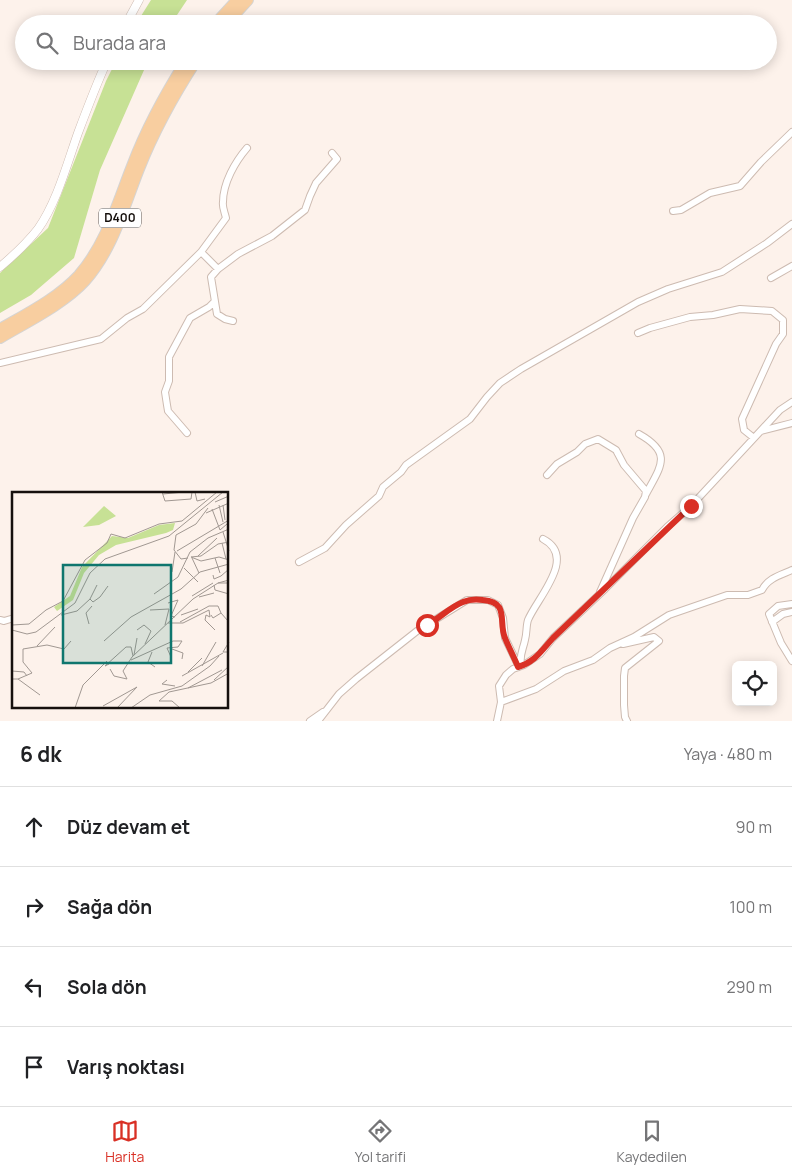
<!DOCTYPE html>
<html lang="tr">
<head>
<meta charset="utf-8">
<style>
	:root { --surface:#fff; --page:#f6f6f6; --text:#202124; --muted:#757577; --line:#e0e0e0; --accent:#d93025 }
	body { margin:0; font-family:Manrope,sans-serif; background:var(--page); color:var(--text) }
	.controls { position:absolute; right:15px; bottom:15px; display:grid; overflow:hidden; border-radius:8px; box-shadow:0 2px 12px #0003 }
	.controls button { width:45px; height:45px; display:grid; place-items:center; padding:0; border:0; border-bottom:1px solid var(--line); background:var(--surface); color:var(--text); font:25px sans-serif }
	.stop { position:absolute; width:15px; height:15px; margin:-11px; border:4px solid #d93025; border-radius:50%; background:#fff }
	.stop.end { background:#d93025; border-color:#fff; box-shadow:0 1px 5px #0008 }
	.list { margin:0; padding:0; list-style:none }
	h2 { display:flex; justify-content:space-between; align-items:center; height:65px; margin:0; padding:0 20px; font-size:21px }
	h2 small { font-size:16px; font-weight:400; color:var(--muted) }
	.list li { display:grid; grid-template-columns:32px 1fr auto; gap:15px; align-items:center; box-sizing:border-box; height:80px; padding:0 20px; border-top:1px solid var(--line) }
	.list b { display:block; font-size:19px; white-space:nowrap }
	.list em { font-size:16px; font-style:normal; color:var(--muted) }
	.icon { flex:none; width:28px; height:28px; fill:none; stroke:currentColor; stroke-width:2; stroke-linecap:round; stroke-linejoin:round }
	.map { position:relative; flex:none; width:792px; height:721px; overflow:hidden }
	.search { position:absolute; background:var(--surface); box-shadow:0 2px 12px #0003; left:15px; right:15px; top:15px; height:55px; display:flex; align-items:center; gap:12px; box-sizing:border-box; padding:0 18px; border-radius:28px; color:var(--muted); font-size:19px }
	.sheet { height:385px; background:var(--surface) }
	nav { display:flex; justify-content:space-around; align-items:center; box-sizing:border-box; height:70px; border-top:1px solid var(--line); background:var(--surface); font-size:14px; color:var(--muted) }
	nav a { display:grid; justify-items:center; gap:2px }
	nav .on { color:var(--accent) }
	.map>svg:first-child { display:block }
</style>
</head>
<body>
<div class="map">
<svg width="792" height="721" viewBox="0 0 792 721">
	<rect width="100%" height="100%" fill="#fdf2eb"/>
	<path fill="#c7e195" d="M151,0h36l-16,24h-35z
		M116,61h32l-48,109 -26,88 -43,37 -31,18v-40l48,-45 58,-147z"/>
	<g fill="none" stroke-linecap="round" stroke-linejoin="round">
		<g stroke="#cdbbb1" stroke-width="8">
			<path id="minor" d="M673,211l8,-1 29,-17 30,-7 21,-24 31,-30
				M201,252l25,-34c-1,-5 -4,-11 -3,-16 0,-19 12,-40 24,-54
				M771,278l21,-12
				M233,321l-8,-2 -8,-5 -6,-37 7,-8 20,-15 34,-18 33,-26 5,-14 6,-13 21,-24 -5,-6
				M638,333l12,-5 40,-11 23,-2 27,-6 32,2 11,9v14l-7,10 -34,75 2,11 10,8
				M0,363l101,-24 26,-21 16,-9 58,-57 17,17
				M761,431l31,-8
				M187,433l-19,-22 -1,-6 -2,-13 4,-11v-24l21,-39 19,-11 5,-5
				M639,434c34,19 22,32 7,60
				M547,475l10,-11 20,-12 8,-8 13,-5 18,11 8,15 22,26 -1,6 -12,21 -33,74
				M299,562l26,-14 21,-23 33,-29 4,-9 18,-15 5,-7 64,-46 17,-22 13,-14 21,-14 117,-67 30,-13 54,-17 45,-29 25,-19
				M792,604l-14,2 -9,8 12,29 11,18
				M0,620l4,1 10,-3
				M772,622l11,-8 9,-2
				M623,644l31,-7 5,4 -34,27 -1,8v29l1,12 2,4
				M521,666c-2,-11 2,-16 4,-26 2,-7 1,-14 3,-20 9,-22 50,-63 15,-81
				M501,702l35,-13 28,-18 29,-11 17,-12 24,-11 35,-22 58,-20h21l14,-5c6,-12 19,-15 30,-20
				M310,721l13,-9
				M318,721l21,-27 17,-15 61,-48 50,-31h21l10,5 5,13 2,20 14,29
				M497,721l4,-19 -2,-16 7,-11 7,-6 11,-4 16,-11 13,-16 52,-49 62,-62 24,-21 89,-96 12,-8"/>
		</g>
		<g stroke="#cdbbb1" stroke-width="9">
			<path id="tertiary" d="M126,24l13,-24
				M0,267c13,-11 27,-24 38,-38 19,-27 29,-65 40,-96 9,-24 18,-48 29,-72"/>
		</g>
		<g stroke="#d5d4d3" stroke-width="12">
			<path id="trunk" d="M215,24l22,-24
				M226,24l22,-24
				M0,329c26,-15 58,-31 79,-54 27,-31 38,-71 53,-109 14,-37 33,-72 54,-105
				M0,338c27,-16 64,-34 85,-57 28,-32 39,-74 54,-112 15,-38 35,-74 57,-108"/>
		</g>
		<use href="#minor" stroke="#fff" stroke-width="6"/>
		<use href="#tertiary" stroke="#fff" stroke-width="8"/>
		<use href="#trunk" stroke="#f8cea0" stroke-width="10"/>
	</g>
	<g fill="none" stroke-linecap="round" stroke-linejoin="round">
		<path stroke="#d93025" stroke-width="6" d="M427,625c13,-7 23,-18 36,-23 7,-3 13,-3 20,-2 27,2 15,22 22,38 4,10 9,19 13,29 17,-5 24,-17 35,-29l138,-132"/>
	</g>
	<g text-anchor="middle" stroke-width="5" stroke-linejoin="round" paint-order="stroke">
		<rect fill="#fff" stroke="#5c5856" stroke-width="1" x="99" y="208.5" width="42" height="19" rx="4"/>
		<g font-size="12" font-weight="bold" fill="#16100d">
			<text x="120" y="222">D400</text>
		</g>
	</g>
	<g transform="translate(12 492)">
		<rect width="216" height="216" fill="#fdf2eb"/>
		<path d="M92,14l12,10 -17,9 -16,2zM163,31l-2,7 -7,3 -50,12 -17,10 -15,18 -11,27 -16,11 -3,-4 16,-11 12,-29 30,-31 16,2 31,-13z" fill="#c7e195"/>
		<path fill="none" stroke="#a19892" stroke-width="1" d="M150,0l3,9 26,-2 1,-7M183,0l2,9 8,-2M151,2l21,-2M203,10l14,-6M207,13l4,17M211,13l2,15M200,17l8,21 7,-6M194,21l23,-10M211,40l6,19M164,43l20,-11 12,-16M164,43l-2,15 7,9 7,-1M217,50l-11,2 -17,12 -10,1 10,4 18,-4 10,3M210,51l4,16M165,59l52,-31M186,64l19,-18M180,66l7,15M203,66l5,15M172,76l14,14M160,80l3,-20M201,83l1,4 7,-3 8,-7M217,88l-11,3h11M202,93l1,5 14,4M142,102l24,-17 12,-25 18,-14 21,-9M180,104l21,-13M187,105l15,-4M78,107l7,-14M156,111l10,-3 -7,16 4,1M138,118l19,-1 -4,16M49,123l16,-4 13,-12 3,3 7,-5 8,-11M169,123l17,-6M199,123l2,3 8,-5 7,8M168,130l29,-16h9l3,7M156,131h15l26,-13 1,7 -4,-2 -1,5 10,10M77,132l-3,-11 6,-7M0,133l17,-1 17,-14 17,-9 22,-41 22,-17 4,-9 14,4 34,-14 23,-3 35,-29M0,138l15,4 9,-2 39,-29 15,-30 15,-14 64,-23 54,-44M125,138l7,-5 7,6 -6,13M92,149l27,-24 50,-28 19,-17 29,-8M217,150l-6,10h6M25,154l18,-19M160,157l11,4 -1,6M140,160l-4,10 7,5M122,163l3,-17M119,168l42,-19h9l-4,6 -11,1 4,9M97,172l-4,2 21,-19h5l2,9M190,174l14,-24M98,177l4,7 13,3 -4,-8 9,-14 61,-58 25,-16M0,179l12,1 3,4M176,180l14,-14M170,184l41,-23M0,187h6l22,16M6,187l14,-6 -9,-11v-13l24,-4 17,4 7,-8M155,188l-5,4 13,2M202,188l15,-14M176,196l34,-18M91,214l34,-19 -20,21M63,216l8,-23 24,-24M119,216l19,-13 32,-9 28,-20 9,-10M168,216l-8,-7h-13l10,-9 42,-9 18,-10"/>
		<path fill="#0f766e" fill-opacity="0.15" stroke="#0f766e" stroke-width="2.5" d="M51,73h108v98h-108z"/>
		<rect width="216" height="216" fill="none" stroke="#16100d" stroke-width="2.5"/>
	</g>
</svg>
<div class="controls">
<button><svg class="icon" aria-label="locate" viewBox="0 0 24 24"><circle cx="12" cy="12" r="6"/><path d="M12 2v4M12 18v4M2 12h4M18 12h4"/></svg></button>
</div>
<div class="stop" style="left:427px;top:625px"></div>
<div class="stop end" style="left:691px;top:506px"></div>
<div class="search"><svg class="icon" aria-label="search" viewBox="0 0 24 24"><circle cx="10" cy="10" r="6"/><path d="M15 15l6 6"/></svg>Burada ara</div>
</div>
<section class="sheet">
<h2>6 dk<small>Yaya · 480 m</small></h2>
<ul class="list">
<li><svg class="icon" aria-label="ahead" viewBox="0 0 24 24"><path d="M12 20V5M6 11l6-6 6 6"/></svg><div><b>Düz devam et</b></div><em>90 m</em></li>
<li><svg class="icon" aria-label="right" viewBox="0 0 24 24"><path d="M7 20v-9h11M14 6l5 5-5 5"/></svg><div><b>Sağa dön</b></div><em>100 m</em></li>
<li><svg class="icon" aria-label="left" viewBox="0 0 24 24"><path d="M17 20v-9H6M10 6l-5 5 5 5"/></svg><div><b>Sola dön</b></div><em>290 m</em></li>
<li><svg class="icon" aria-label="arrive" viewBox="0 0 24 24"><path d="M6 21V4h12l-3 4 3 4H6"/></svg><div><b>Varış noktası</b></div></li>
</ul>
</section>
<nav>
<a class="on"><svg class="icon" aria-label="map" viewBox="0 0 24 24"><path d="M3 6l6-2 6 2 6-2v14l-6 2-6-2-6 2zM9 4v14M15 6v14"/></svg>Harita</a>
<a><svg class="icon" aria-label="directions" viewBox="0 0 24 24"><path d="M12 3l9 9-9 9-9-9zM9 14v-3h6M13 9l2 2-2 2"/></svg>Yol tarifi</a>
<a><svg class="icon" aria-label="saved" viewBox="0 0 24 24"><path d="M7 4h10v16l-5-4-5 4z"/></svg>Kaydedilen</a>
</nav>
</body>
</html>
